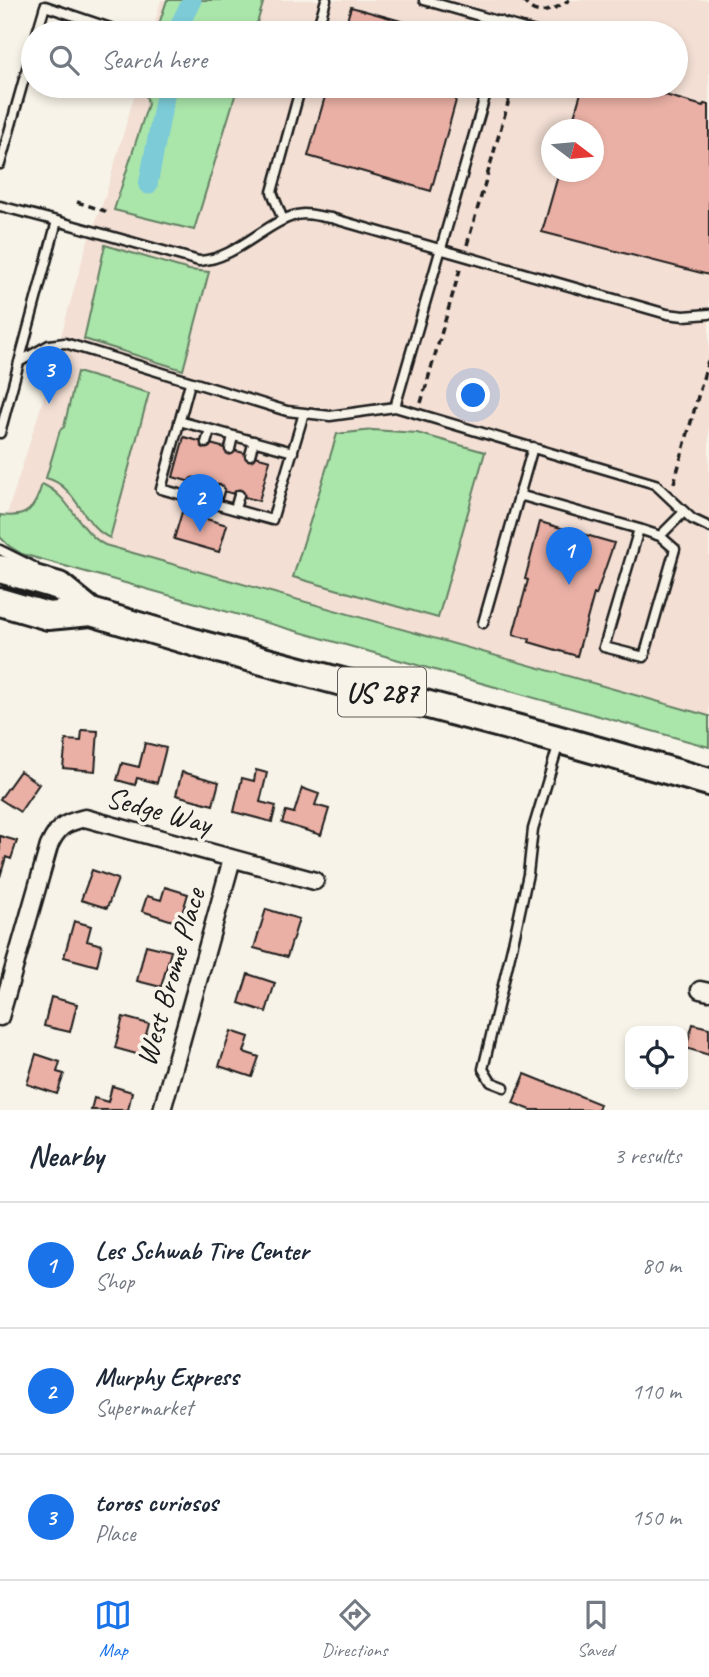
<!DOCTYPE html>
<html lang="en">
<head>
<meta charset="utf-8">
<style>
	:root { --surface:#fff; --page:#f2f2f3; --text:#1f2937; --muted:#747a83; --line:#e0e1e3; --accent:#1a73e8 }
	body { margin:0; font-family:Caveat,sans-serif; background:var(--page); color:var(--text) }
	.controls { position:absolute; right:21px; bottom:21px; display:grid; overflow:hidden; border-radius:14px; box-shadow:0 4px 10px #0003 }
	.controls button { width:63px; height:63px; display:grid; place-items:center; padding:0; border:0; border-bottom:2px solid var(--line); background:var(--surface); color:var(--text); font:35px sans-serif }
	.compass { position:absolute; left:541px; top:119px; width:63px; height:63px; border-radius:50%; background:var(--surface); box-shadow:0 4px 10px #0003; rotate:106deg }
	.you { position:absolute; left:474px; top:396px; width:24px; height:24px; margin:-18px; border:5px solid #fff; border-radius:50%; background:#1a73e8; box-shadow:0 0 0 10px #1a73e833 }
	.badge { display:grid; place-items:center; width:46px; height:46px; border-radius:50%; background:var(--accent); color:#fff; font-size:23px; font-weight:700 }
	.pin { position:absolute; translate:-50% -58px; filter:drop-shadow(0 2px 4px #0008) }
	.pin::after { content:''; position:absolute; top:37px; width:24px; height:21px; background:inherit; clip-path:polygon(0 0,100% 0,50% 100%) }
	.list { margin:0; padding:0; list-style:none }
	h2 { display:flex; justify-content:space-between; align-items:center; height:91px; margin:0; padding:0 28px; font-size:30px }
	h2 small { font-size:23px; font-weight:400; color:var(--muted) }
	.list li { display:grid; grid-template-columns:46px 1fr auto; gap:21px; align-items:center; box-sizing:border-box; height:126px; padding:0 28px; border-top:2px solid var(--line) }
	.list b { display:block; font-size:26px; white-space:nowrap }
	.list p { margin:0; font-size:23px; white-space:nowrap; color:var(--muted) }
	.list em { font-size:23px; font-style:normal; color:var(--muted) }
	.icon { flex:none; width:38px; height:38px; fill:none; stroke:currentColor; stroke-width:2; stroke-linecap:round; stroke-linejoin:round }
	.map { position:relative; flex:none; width:709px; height:1110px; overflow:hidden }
	.search { position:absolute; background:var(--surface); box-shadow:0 4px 10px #0003; left:21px; right:21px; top:21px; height:77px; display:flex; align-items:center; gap:18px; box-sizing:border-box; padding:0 24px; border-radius:38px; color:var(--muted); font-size:26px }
	.sheet { height:469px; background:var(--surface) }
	nav { display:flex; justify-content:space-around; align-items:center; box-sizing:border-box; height:98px; border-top:2px solid var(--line); background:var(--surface); font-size:19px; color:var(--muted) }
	nav a { display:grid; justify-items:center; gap:4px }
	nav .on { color:var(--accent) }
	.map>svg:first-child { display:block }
</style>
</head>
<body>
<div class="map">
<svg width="709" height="1110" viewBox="0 0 709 1110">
	<rect width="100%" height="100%" fill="#f7f3e8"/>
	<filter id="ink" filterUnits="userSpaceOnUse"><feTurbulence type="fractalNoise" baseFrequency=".0143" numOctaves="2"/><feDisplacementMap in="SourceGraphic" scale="14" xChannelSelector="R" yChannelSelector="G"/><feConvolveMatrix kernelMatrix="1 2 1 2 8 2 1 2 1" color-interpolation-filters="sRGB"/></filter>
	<g filter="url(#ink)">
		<path fill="#f3dfd4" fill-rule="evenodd" d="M161,0h548v747l-687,-193 -13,-8 -9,-9 43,-137 44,-157 18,-46 32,-111h539v-53h-524zM552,130h42v42h-42z"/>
		<path fill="#aae5aa" stroke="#638063" stroke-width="2" d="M167,0h97l-10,33h-98z
			M144,86h94l-44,144 -80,-20 34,-106z
			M105,245l84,25 20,2 -26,98 -99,-31z
			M77,372l72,21 -39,145c-28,-12 -33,-53 -64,-60l14,-48 4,-3z
			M373,430l44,3 68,19 -47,166 -145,-41 44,-143z
			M42,484c29,12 36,47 63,61l604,171v31l-687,-193 -13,-8 -9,-9v-22c27,4 35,-6 42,-31z"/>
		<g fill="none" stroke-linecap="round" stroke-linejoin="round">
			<path stroke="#7ccbd7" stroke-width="19" d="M179,33v-7l13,-26
				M148,185l19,-99"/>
		</g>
		<path fill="#eab0a5" stroke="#1c1c1c" stroke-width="2" d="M351,7l93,26h-101z
			M328,86h132l-29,105 -123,-35z
			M583,86h11l35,10 5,-10 69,20 1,-2 5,1v170l-167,-43 17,-60h35v-42h-24z
			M184,437l86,23 -11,41 -86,-24z
			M182,512l45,13 -8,27 -45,-13z
			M540,522l74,21 -18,52 -2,-1 -17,62 -48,-14 1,-3 -17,-4 15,-55 -3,-1z
			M82,730l16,1 -3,40 -32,-3 3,-28 15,1z
			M145,743l21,5 -9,35 -20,-5 -2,7 -18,-5 5,-17 17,4z
			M256,770l11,3 -7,29 16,4 -4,16 -38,-10 8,-34 12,3z
			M20,771l19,13 -19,28 -20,-13z
			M182,772l37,10 -6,23 -37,-10z
			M302,788l17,6 -4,11 14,4 -8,26 -39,-12 4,-12 8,2z
			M0,836l17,5 -6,18 -5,-2 -6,20z
			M92,870l26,9 -11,29 -26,-8z
			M165,887l23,7 -9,29 -37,-12 5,-15 14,4z
			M266,909l33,10 -12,38 -33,-9z
			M74,921l17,5 -4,15 15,4 -5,21 -33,-9z
			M146,945l25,6 -10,36 -24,-6z
			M248,974l27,9 -9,29 -27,-9z
			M51,997l26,7 -7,28 -26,-6z
			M123,1017l26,7 -9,31 -25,-7z
			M693,1024l16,4v27l-23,-7z
			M231,1031l18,6 -5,15 15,5 -7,20 -33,-11z
			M36,1054l24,8 -3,10 7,2 -7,20 -30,-10z
			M525,1074l75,30 -2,6h-67l-18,-7z
			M112,1086l20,6 -4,18h-37l3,-12 14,4z"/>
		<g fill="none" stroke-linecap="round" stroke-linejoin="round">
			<g stroke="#1c1c1c" stroke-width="13">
				<path id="lane" d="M424,0l115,33
					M37,33l8,-27 68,23
					M316,33l10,-33
					M499,33l1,-12
					M488,86l-93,321 260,77 37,35 17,8
					M0,164l33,-117
					M0,206l57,15 -57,212
					M283,220l-11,-28 29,-106
					M57,221l142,40c40,-2 71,-45 105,-47 8,0 18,3 27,4l336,96 17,2 25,-2
					M19,362l30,-17 16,-2 222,68 43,5 65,-9
					M190,383l-29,106 111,31 32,-107
					M179,421l114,31
					M206,443l4,-13
					M230,449l3,-13
					M250,455l4,-14
					M519,495l120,34
					M190,497l4,-14
					M215,504l4,-14
					M235,509l4,-14
					M660,536l15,13 -31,108 -40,-10 35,-118 21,7 24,-24
					M0,550l34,17
					M483,623l50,-176
					M504,1087l-13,-5 -8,-13 31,-130 14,-65 5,-45 26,-86"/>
			</g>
			<g stroke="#1c1c1c" stroke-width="21">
				<path id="street" d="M700,990l9,2
					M0,1017l49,-171c9,-20 16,-23 36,-28l230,63
					M162,1110l70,-251"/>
			</g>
			<g stroke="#1c1c1c" stroke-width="32">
				<path id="primary" d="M0,569l59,17 32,26
					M0,602l48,14 43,-4 112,33 350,93 156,44"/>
			</g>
			<path stroke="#1c1c1c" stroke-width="3.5" stroke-dasharray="7 5" stroke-linecap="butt" d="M523,0c12,20 31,10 46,0
				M77,202l34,11
				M467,245l46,-159
				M421,403l40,-137
				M674,483l35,-126"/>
			<use href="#lane" stroke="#f7f3e8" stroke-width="8"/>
			<use href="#street" stroke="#f7f3e8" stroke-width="16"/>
			<use href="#primary" stroke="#f7f3e8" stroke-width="26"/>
		</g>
	</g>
	<g text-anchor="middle" stroke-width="7" stroke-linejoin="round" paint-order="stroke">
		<rect fill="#f7f3e8" stroke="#5e5c59" stroke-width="2" x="338" y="667.5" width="88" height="49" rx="5"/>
		<g font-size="28" font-weight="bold" fill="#1c1c1c">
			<text x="382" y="702">US 287</text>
		</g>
		<g font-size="30" fill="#1c1c1c" stroke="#f7f3e8">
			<text transform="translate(159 810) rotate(15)" y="10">Sedge Way</text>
			<text transform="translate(170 977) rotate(-74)" y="10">West Brome Place</text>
		</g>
	</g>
</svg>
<div class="controls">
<button><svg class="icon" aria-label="locate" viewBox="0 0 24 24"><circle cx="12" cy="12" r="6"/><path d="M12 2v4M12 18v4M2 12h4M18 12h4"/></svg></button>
</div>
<svg class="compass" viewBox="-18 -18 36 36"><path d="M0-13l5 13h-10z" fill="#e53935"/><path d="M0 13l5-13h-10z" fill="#747a83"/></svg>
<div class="you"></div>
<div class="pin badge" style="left:569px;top:585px">1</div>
<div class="pin badge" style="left:200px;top:532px">2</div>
<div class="pin badge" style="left:49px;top:404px">3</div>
<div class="search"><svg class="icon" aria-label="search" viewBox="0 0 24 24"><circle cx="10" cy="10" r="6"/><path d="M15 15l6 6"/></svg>Search here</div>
</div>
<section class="sheet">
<h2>Nearby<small>3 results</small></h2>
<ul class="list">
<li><span class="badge">1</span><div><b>Les Schwab Tire Center</b><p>Shop</p></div><em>80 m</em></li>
<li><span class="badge">2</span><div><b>Murphy Express</b><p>Supermarket</p></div><em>110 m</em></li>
<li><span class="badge">3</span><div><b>toros curiosos</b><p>Place</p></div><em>150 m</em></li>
</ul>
</section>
<nav>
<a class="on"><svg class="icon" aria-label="map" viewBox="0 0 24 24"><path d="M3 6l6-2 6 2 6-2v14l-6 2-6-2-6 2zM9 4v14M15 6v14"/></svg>Map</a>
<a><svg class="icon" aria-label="directions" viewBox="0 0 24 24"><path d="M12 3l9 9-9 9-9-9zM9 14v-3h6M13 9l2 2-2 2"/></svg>Directions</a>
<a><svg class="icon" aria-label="saved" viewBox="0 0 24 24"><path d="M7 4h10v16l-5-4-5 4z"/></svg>Saved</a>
</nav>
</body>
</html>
